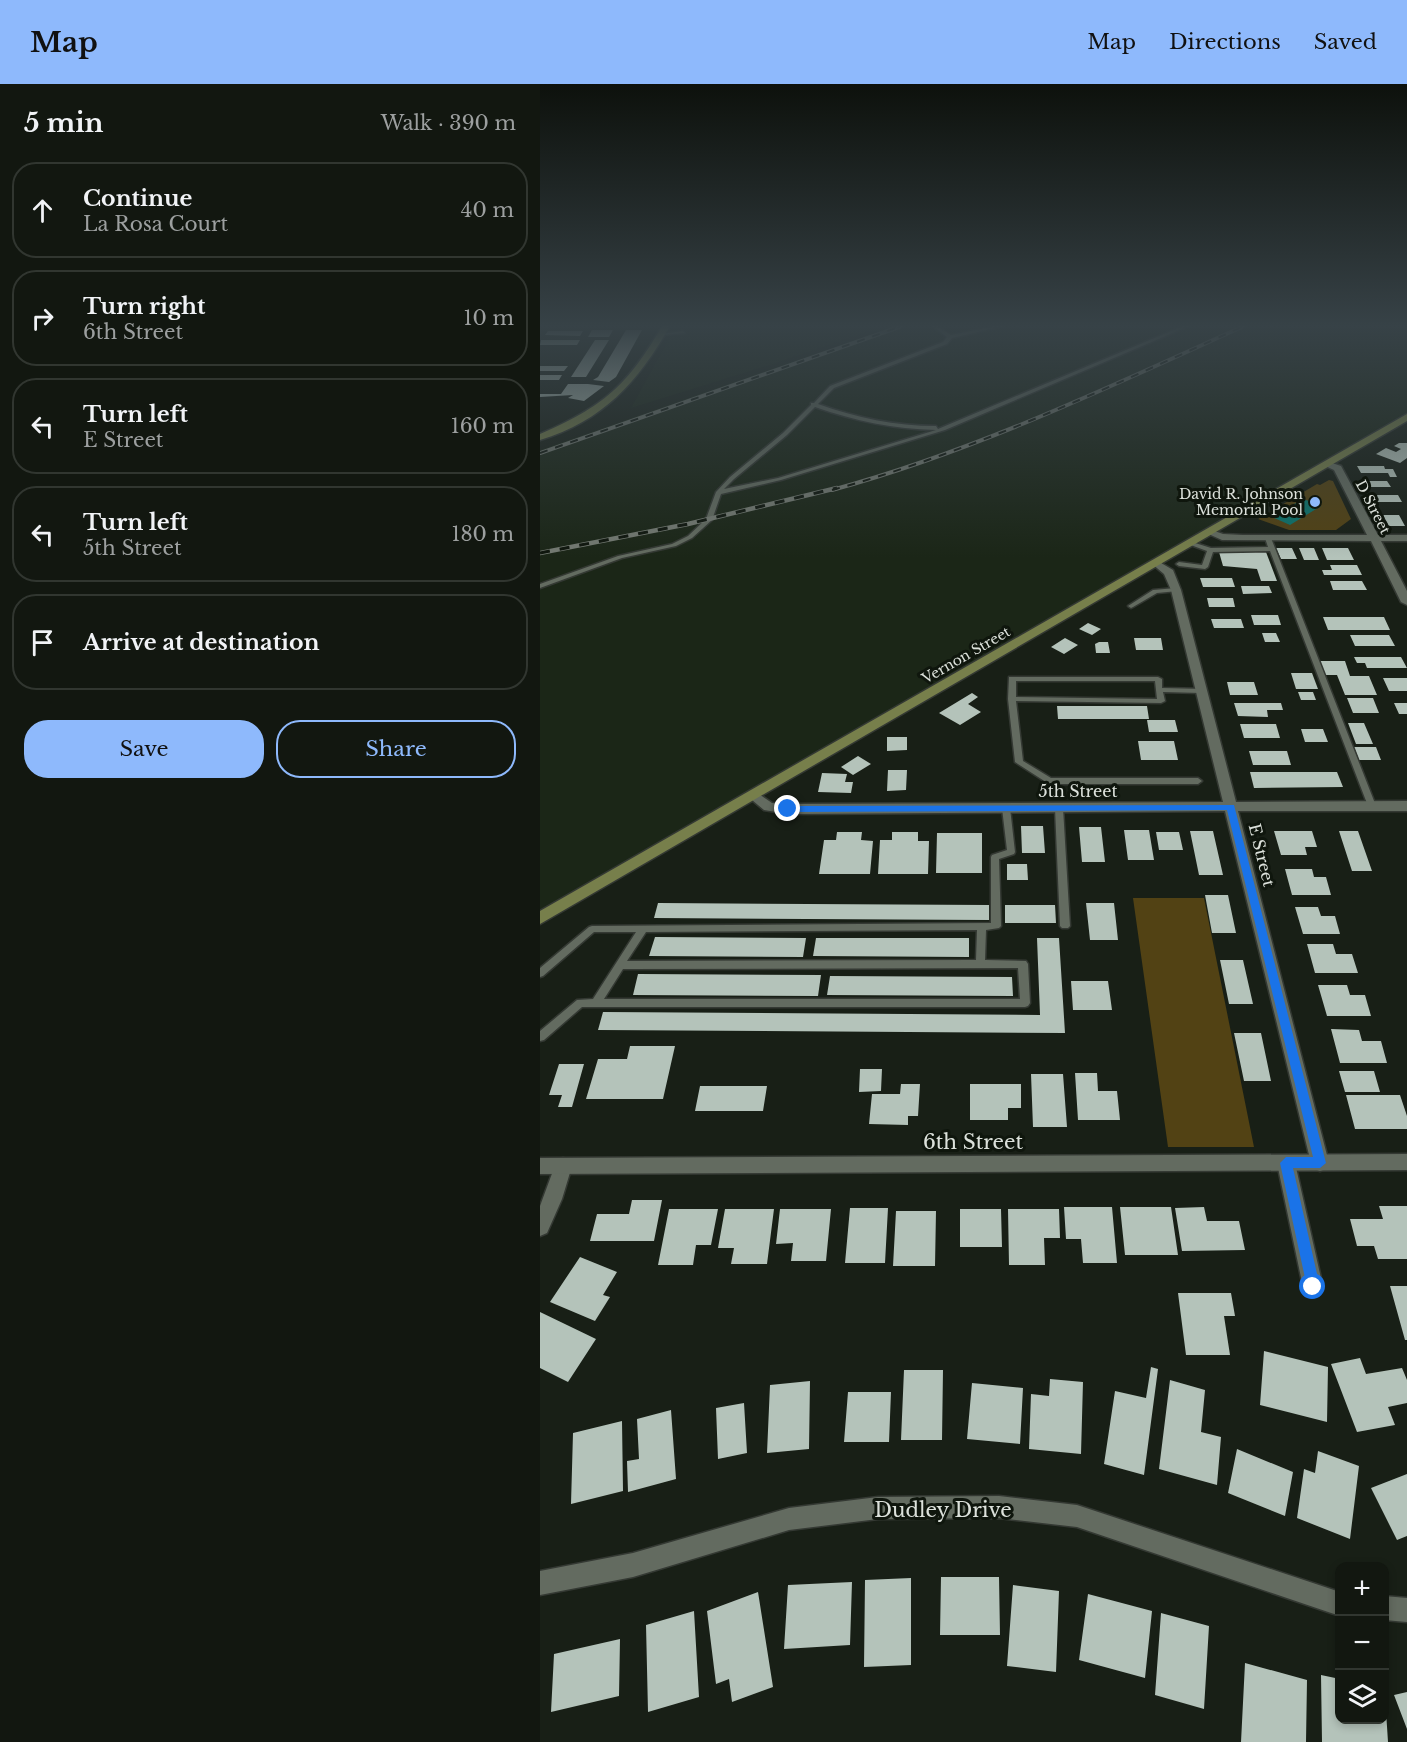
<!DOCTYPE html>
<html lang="en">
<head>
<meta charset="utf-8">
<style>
	:root { --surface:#121710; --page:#1b2019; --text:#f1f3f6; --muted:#9c9f9f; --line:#313630; --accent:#8eb9fc }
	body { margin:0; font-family:"Libre Baskerville",serif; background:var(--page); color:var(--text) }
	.controls { position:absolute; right:18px; bottom:18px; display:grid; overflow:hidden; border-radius:12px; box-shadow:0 3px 9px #0003 }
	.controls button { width:54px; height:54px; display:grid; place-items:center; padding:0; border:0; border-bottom:2px solid var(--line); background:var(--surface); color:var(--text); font:30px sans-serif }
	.stop { position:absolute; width:18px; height:18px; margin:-14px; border:4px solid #1a73e8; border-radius:50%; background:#fff }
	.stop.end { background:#1a73e8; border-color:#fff; box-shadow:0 2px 6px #0008 }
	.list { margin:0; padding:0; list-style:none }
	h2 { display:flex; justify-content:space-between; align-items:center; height:78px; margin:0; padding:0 24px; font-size:26px }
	h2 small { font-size:20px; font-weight:400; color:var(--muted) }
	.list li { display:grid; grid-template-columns:39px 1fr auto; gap:18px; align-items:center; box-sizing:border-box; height:96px; margin:0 12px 12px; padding:0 12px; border:2px solid var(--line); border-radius:24px }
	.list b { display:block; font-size:22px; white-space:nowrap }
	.list p { margin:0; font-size:20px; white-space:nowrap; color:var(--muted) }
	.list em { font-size:20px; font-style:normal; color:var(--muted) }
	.actions { display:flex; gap:12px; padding:18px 24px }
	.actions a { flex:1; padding:14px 0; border:2px solid var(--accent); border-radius:24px; text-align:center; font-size:21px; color:var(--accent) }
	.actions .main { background:var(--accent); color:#111 }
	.icon { flex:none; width:33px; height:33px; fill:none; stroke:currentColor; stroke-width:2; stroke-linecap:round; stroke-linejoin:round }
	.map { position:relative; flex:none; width:867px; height:1658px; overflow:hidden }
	header { display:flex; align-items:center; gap:36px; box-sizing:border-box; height:84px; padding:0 30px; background:var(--accent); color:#111 }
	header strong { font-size:28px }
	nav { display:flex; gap:33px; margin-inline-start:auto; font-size:21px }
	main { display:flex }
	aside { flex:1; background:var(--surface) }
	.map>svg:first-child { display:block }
</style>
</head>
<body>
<header>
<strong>Map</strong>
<nav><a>Map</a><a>Directions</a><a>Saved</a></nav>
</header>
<main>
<aside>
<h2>5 min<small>Walk · 390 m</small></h2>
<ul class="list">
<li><svg class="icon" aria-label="ahead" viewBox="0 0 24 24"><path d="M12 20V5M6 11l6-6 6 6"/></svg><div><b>Continue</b><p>La Rosa Court</p></div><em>40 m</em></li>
<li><svg class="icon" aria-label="right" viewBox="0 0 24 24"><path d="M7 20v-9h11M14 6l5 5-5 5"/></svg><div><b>Turn right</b><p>6th Street</p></div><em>10 m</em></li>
<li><svg class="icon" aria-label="left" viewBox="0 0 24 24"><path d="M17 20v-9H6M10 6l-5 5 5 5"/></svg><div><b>Turn left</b><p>E Street</p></div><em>160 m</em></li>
<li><svg class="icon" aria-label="left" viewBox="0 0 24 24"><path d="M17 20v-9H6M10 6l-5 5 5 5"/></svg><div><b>Turn left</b><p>5th Street</p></div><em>180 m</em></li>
<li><svg class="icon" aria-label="arrive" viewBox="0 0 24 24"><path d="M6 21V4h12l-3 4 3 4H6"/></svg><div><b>Arrive at destination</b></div></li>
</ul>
<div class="actions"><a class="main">Save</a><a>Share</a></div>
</aside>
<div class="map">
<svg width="867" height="1658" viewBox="0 0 867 1658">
	<rect width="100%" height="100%" fill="#181f16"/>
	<path fill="#1b2617" d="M136,242h208l-114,39 -139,43z
		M354,242h513v86l-867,503v-465z"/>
	<path fill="#524214" d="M789,396l4,1 18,38 -15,11h-47l-31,-11 59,-35 3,1z
		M593,814h71l50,249h-86z"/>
	<path fill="#0d736b" d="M763,415l6,2 4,-2 9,3 -4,2 3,2 -31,19 -18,-8z"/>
	<path fill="#b4c3ba" d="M52,246h21l-4,7h-21z
		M86,246h16l-26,47 -7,5 -16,-2 5,-3z
		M8,247h35l-3,5 -35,-1z
		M40,256l-3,5h-37l1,-5z
		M55,256h14l-23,37h-15z
		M0,282h28l-4,5h-24z
		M0,291h22l-3,5h-19z
		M28,300h20l16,2 -20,15 -16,-3 5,-3 -33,2v-3h21z
		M859,359h8v15l-7,5 -24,-9 10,-6 10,4 5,-3 -7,-3z
		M817,382h27l1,3h8l4,8h-7l-2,-4h-27z
		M824,397h23l4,6h-24z
		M832,411h26l4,7h-26z
		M843,431h16l6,11h-16z
		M736,464h16l5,11h-16z
		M759,464h15l5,12h-15z
		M782,464h26l6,12h-27z
		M679,468h47l11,29h-16l-4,-12 -34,-3z
		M790,481h27l5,10h-38l-2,-5h10z
		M660,494h32l3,9h-32z
		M790,497h32l5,9h-34z
		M701,502h28l3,7 -29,1z
		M667,514h26l2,9h-26z
		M711,531h27l3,10h-27z
		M783,533h61l6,13h-62z
		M671,535h30l3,9h-30z
		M548,539l13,6 -9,6 -13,-6z
		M722,549h14l4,9h-15z
		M810,551h39l6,11h-40z
		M525,554l13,7 -14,9 -13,-7z
		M594,554h27l2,12h-27z
		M559,558h9l2,11h-14l-1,-9z
		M814,573h47l6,11h-40l-2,-5h-8z
		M780,577h25l5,15h19l8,19h-32l-8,-20h-12z
		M751,589h21l6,16h-22z
		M843,594h24v13h-18z
		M687,598h27l4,13h-28z
		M758,608h15l3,8h-15z
		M432,609l6,4 -10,7 13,8 -21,13 -21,-12z
		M807,614h26l6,15h-26z
		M694,619h47l2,7h-16l1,7 -30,-1z
		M854,619h13v11h-8z
		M517,622h90l2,13h-91z
		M607,636h28l3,12h-29z
		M808,639h16l9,21h-17z
		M700,640h36l4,14h-36z
		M761,645h22l5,13h-23z
		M347,653h20v13l-20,1z
		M598,657h36l4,19h-37z
		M814,663h22l5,13h-22z
		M709,667h38l4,14h-38z
		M318,672l13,8 -18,11 -12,-8z
		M348,686h19l-1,20 -19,1z
		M710,688h87l6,15 -89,1z
		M282,689l25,1 -2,8h8l-2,11 -33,-1z
		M481,742h22l2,27h-23z
		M539,743h22l4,35h-23z
		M584,746h25l5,30h-26z
		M650,747h23l10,44h-24z
		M734,747h38l5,16h-12l2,8h-26z
		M799,747h19l14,40h-20z
		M297,748h25l-1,8 12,1 -3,33h-51l5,-34h12z
		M352,748h26v9h11l-1,33h-50l2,-34h12z
		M616,748h23l4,18h-24z
		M397,749h45v40h-46z
		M467,780h20l1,16h-21z
		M745,785h27l2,8h12l5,18h-39z
		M665,811h23l8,38h-24z
		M118,819l331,2v15l-335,-2z
		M546,819h28l4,37h-28z
		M465,821h50l1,18h-51z
		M755,823h23l3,9h14l5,18h-37z
		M115,853l151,1 -3,19 -154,-1z
		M276,854h153v19l-156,-1z
		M497,854h22l6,95 -467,-3 5,-18 437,3z
		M767,860h26l3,10h16l6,19h-43z
		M680,876h23l10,44h-24z
		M98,890l183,1 -3,21 -185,-1z
		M290,892l182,1 1,19 -186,-1z
		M531,897h37l4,29h-39z
		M778,901h29l3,10h15l6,21h-44z
		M791,945l28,1 3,11h19l6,22h-47z
		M694,949h27l10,48h-27z
		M90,962h45l-12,53h-77l12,-40h29z
		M19,980h25l-12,43h-14l4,-12h-13z
		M320,985h22l-1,22 -22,1z
		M799,987h35l6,21h-35z
		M535,989h22l1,18h19l3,29h-42z
		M491,990h32l4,53h-34z
		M361,1000h19l-2,32h-10v9l-39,-1 3,-30h28z
		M430,1000h51v24h-13v12h-38z
		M160,1002h67l-4,25h-68z
		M806,1011h54l7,21v13h-52z
		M92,1116h30l-8,41h-64l7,-27h32z
		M839,1122h28v53h-29l-4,-13h-17l-7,-27h33z
		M524,1123h48l5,56h-34l-2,-24h-15z
		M580,1123h51l7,48h-53z
		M664,1123l3,14h32l6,29 -63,1 -7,-43z
		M310,1124h38l-3,55h-40z
		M129,1125h49l-7,36h-15l-3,20h-35z
		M185,1125h49l-7,55h-36l3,-16h-16z
		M240,1125h51l-5,52h-35l2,-18 -17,1z
		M420,1125h41l1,38h-42z
		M468,1125h51l1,29h-16l1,27h-36z
		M356,1127h40l-1,55h-42z
		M40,1173l37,15 -14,23 7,2 -15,24 -45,-19z
		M850,1202h17v54h-2z
		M638,1209h53l4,23h-11l6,39h-44z
		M0,1228l56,27 -28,43 -28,-14z
		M724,1267l64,16 -1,55 -67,-17z
		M820,1274l6,16 36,-6 5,12v23l-19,4 7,18 -38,7 -26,-68z
		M611,1283l7,2 -14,106 -40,-11 11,-73 31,7z
		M364,1286h39l-1,70h-41z
		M510,1295l33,3 -2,72 -52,-5 2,-55 18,2z
		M630,1296l35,10 -4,42 20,5 -4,48 -58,-16z
		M270,1297l-1,68 -42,4 3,-68z
		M432,1299l51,5 -3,56 -53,-5z
		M308,1308h43l-2,50h-45z
		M204,1319l3,50 -29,6 -2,-51z
		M131,1326l5,69 -48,13 -1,-31 12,-2 -2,-40z
		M82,1337l1,70 -52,13 2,-71z
		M697,1365l56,23 -8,44 -57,-23z
		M778,1367l41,15 -9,73 -53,-21 7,-49 11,4z
		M867,1390v62l-10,4 -26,-52z
		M401,1493h58l1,58h-60z
		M371,1494v87l-47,2 1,-87z
		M312,1498l-2,63 -66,4 4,-64z
		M473,1501l46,6 -3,81 -49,-6z
		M218,1508l15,95 -41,15 -3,-23 -13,5 -9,-73z
		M548,1510l64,17 -7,67 -66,-18z
		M154,1527l5,86 -51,15 -2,-87z
		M621,1529l48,13 -5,83 -49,-14z
		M80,1555l-1,57 -68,16 3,-58z
		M705,1579l62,17 -1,62h-65z
		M781,1591l19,4v41h44l2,-9 2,31h-66z
		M867,1608v37l-13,-34z"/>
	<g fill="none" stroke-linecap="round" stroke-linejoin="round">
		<g stroke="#343933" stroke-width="3">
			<path id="service" d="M392,242h5l14,9 44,-9h9l-52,12 -5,6 -113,44 -16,16c39,14 77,22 118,22l2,3 245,-103h6l-244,104 -164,50 -60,14 -9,26 -20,18 -16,8 -54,12 -82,30v-4l78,-28 54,-12 16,-8 18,-17 10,-27 14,-15 53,-44 28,-28v-2h3l16,-17 113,-44 4,-5zM275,323c40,14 79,22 121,23l-158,48 -54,11 10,-10 53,-44z
				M143,247l2,2 -23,2 -2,-1z
				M728,452l3,2 105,268 -1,2h-6l-1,-2 -98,-255 -57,1 -5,15 -3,2 -26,-3 -3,-2 3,-2 23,3 5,-14 -19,-7v-2h4l19,6 57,-1 -3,-9z
				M636,504l3,2 -1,1 -21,2 -24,14 -2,1 -3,-2 25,-16z
				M469,593h149l4,2v9l42,1v4h-3l-38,-1 2,9 -4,2 -145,-2 7,60 28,17h147l4,3 -4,3h-149l-34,-22 -7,-63zM476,597h139l2,18 -141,-2z
				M466,721l4,3 5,44 -1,2 -15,5 2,67 -2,2 -13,2 -1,30 41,1 2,3 2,39 -2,3 -3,1h-443l-38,33 -4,1v-10l37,-31 16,-1 43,-67h-42l-51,44 -3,1v-9l49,-41 3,-1 399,-3v-66l1,-2 15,-5 -5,-42zM437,846l-1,30 -349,1 19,-29zM478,884l2,31h-416l19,-30z
				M519,721l4,3 7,118 -2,2h-6l-2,-2 -5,-118z"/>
		</g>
		<g stroke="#343933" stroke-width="3">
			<path id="minor" d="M786,377l15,5 37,69h29v6h-26l26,50v14l-6,-3 -30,-61 -149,-1 -18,-8 5,-3 14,5 20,1h124l-33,-65 -13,-6z
				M616,476l17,10 8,20 55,212 171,-1v10h-169l91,352 -3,6 -6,2 -6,-2 -3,-6 -86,-352 -437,3 -24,-4 -18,-15 7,-5 19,13 16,1 435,-2 -52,-212 -7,-16 -13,-11z
				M746,1071l6,2 3,6 28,124 -3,7 -7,3 -7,-3 -3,-7 -26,-124 3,-6z
				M23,1074l6,2 3,6 -10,33 -15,34 -7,3v-30l17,-46z
				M459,1412l78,9 263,87v24l-263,-89 -78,-9 -121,1 -89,11 -156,47 -93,18v-24l93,-18 156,-45 89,-11z
				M844,1512l23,2v24l-23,-2z"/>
		</g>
		<g stroke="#343933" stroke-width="3">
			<path id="tertiary" d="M867,1070v16l-867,4v-16z"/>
		</g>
		<g stroke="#343933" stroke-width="3">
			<path id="secondary" d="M122,242h8c-32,56 -67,95 -130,114v-6c63,-27 88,-49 122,-108z
				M867,330v7l-867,503v-13z"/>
		</g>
		<use href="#service" fill="#636b60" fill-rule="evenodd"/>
		<use href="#minor" fill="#636b60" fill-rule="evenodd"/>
		<use href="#tertiary" fill="#636b60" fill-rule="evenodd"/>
		<use href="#secondary" fill="#777f4b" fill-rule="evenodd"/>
		<g stroke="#747a72" stroke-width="4">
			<path id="rail-far1" d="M0,369l362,-127
				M292,406c143,-39 277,-103 412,-164"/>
		</g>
		<g stroke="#747a72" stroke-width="4.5">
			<path id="rail" d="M0,469l148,-29 149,-36"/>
		</g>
		<use href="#rail-far1" stroke="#0f160d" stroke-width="2" stroke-dasharray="8" stroke-linecap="butt"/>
		<use href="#rail" stroke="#0f160d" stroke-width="3" stroke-dasharray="10" stroke-linecap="butt"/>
	</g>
	<linearGradient id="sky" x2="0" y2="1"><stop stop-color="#0d110c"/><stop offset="0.51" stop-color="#374247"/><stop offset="1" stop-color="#374247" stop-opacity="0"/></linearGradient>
	<rect width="867" height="474" fill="url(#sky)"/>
	<path fill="#1a73e8" d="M694,721l92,358 -6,5h-27l27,119 -2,4 -5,2 -4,-2 -2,-4 -27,-124 6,-6h27l-86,-347 -439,2 -5,-3 5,-3z"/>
	<circle fill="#8eb9fc" stroke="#0f160d" stroke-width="2" cx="775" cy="418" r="6"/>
	<g text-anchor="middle" stroke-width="6" stroke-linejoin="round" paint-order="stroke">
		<g font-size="14" fill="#dce1db" stroke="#0f160d" text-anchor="end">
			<text x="763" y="415">David R. Johnson<tspan x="763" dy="16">Memorial Pool</tspan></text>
		</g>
		<g font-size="14" fill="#dce1db" stroke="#0f160d">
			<text transform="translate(833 423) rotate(63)" y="5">D Street</text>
			<text transform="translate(426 571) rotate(-30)" y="5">Vernon Street</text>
		</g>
		<g font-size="16" fill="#dce1db" stroke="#0f160d">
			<text x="538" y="713">5th Street</text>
			<text transform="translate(722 771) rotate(76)" y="6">E Street</text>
		</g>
		<g font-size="20" fill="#dce1db" stroke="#0f160d">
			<text x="433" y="1065">6th Street</text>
			<text x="403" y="1433">Dudley Drive</text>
		</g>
	</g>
</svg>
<div class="controls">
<button>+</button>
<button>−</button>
<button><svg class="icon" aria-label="layers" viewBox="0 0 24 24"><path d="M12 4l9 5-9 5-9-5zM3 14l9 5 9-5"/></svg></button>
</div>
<div class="stop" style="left:773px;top:1203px"></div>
<div class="stop end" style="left:248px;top:725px"></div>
</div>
</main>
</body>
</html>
